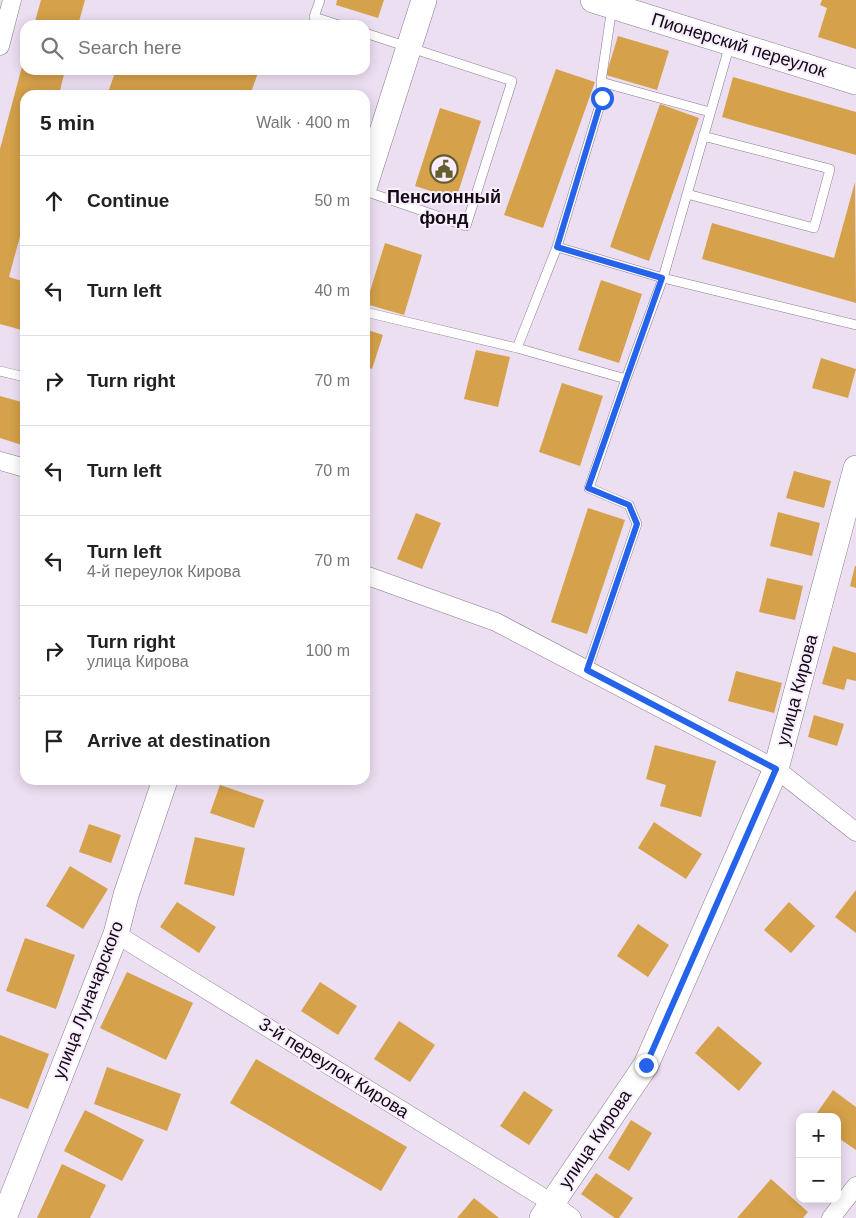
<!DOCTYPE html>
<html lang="en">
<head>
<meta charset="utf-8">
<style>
	:root { --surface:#fff; --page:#f2f2f2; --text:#222; --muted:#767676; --line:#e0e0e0 }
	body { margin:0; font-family:Arial,sans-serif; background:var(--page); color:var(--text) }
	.controls { position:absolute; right:15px; bottom:15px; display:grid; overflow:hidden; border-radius:10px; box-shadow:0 2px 12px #0003 }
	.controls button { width:45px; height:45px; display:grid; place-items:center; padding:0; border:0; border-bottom:1px solid var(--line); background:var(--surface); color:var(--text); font:25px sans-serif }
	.stop { position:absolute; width:15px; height:15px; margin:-11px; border:4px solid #2563eb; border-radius:50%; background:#fff }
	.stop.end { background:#2563eb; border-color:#fff; box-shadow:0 1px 5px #0008 }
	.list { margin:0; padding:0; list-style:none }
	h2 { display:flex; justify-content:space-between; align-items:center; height:65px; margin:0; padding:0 20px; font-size:21px }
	h2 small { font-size:16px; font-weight:400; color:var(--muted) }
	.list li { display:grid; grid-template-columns:32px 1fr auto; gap:15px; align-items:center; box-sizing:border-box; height:90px; padding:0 20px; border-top:1px solid var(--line) }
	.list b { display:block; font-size:19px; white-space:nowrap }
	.list p { margin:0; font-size:16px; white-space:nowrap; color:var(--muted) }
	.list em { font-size:16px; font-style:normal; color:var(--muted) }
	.icon { flex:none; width:28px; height:28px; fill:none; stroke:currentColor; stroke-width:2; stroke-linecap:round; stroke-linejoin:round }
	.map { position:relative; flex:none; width:856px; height:1218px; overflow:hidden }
	.search { position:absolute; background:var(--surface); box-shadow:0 2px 12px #0003; left:20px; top:20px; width:350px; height:55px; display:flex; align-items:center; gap:12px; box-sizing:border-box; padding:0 18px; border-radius:15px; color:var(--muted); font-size:19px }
	.panel { position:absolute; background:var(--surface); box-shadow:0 2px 12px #0003; left:20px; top:90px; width:350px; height:695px; border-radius:15px }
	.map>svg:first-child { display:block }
</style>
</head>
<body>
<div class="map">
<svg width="856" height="1218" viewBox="0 0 856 1218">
	<rect width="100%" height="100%" fill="#eddff2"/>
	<path fill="#d5a14a" d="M41,0h44l-7,25h-44z
		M337,0h47l-6,18 -42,-13z
		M822,0h34v49l-38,-12 9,-29 -7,-3z
		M618,36l51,15 -12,39 -51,-15z
		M24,59l1,11h40l-6,25h-34v123l-16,59 16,5v49l-25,-7v-175z
		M556,69l39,13 -52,146 -39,-13z
		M116,70h143l-9,25h-143z
		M733,77l123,35v43l-134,-38z
		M660,104l39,14 -50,143 -39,-14z
		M440,108l41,13 -25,78 -41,-13z
		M855,182l1,121 -154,-44 10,-36 122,35z
		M385,243l37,12 -18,60 -38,-11z
		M601,280l41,14 -23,69 -41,-13z
		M365,329l18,6 -11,34 -7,-2z
		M476,350l34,7 -12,50 -34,-8z
		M821,358l35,11 -8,29 -36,-10z
		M562,383l41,13 -23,70 -41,-14z
		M0,396l25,7v43l-25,-8z
		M794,471l37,10 -7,27 -38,-10z
		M588,508l37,12 -38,114 -36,-12z
		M778,512l42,11 -8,33 -42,-10z
		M416,513l25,10 -19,46 -25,-10z
		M855,566h1v22l-6,-2z
		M767,578l36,8 -8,34 -36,-8z
		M833,646l23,7v28l-9,-2 -3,11 -22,-6z
		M736,671l46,12 -8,30 -46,-12z
		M25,684v17l-6,-2z
		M814,715l30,9 -7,22 -29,-9z
		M655,745l61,16 -15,56 -41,-11 6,-21 -20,-6z
		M220,785l44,15 -10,28 -44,-15z
		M654,822l48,32 -16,25 -48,-31z
		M89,824l32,11 -10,28 -32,-11z
		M195,837l50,11 -11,48 -50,-12z
		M70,866l38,23 -25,40 -37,-23z
		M856,890v43l-21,-16z
		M177,902l39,25 -17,26 -39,-26z
		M789,902l26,24 -24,27 -27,-23z
		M638,924l31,21 -21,32 -31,-21z
		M25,938l50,17 -19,54 -50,-18z
		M127,972l66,31 -27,57 -66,-32z
		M320,982l37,24 -19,29 -37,-24z
		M399,1021l36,24 -25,37 -36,-23z
		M718,1026l44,37 -23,28 -44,-38z
		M0,1035l49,19 -21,55 -28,-11z
		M256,1059l151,88 -26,44 -151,-88z
		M107,1067l74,27 -14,37 -73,-27z
		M833,1090l23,17v43l-19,-13v-20h-23z
		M524,1091l29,19 -24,35 -29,-19z
		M85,1110l59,30 -22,41 -58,-30z
		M631,1120l21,13 -23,38 -21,-13z
		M62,1164l44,21 -16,33h-53z
		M596,1173l37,25 -14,20h-4l-34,-24z
		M771,1179l37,33 -5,6h-66z
		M474,1198l25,20h-42z"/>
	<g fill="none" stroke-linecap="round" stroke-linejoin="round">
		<g stroke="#887c8d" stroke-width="10">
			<path id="lane" d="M320,0l-6,17 25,8
				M612,7l-11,75 109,30
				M365,33l147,48 -46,145 -101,-35
				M730,44l-67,234 193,47
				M687,194l127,34 16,-59 -127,-33
				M557,247l45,-149 -1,-16
				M365,312l152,36 40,-101 106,31 -37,101 -109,-31
				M0,371l25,6
				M587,670l50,-146 -8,-19 -40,-17 37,-109"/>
		</g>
		<g stroke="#887c8d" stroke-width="19">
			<path id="street" d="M0,46l12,-46
				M0,461l25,7
				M365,575l131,47 280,147 80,63
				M116,934l436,269 20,15
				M831,1218l25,-32"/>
		</g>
		<g stroke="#887c8d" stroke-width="26">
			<path id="secondary" d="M593,0l263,82
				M365,185l59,-185
				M4,1218l112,-284 10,-39 39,-115
				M542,1218l104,-153 130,-296 80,-301"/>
		</g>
		<use href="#lane" stroke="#fff" stroke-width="9"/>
		<use href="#street" stroke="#fff" stroke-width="18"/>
		<use href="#secondary" stroke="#fff" stroke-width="25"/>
	</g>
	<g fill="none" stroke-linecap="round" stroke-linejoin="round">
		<path stroke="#2563eb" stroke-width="6" d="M602,98l-45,149 105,31 -36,102 -38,108 41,17 8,19 -50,146 189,99 -130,296"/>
	</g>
	<defs>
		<g id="civic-ring" transform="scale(1.4375)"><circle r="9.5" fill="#faecff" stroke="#635f2c" stroke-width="1.5"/><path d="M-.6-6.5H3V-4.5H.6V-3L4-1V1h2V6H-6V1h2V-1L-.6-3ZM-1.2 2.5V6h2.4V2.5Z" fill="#635f2c"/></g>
	</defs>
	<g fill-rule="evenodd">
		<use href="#civic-ring" x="444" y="169"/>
	</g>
	<g text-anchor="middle" stroke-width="4" stroke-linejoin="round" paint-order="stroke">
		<g font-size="18" fill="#0f0b10" stroke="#faecff">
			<text transform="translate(739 45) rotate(17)" y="6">Пионерский переулок</text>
			<text transform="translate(797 690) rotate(-75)" y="6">улица Кирова</text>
			<text transform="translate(88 1000) rotate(-69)" y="6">улица Луначарского</text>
			<text transform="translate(334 1068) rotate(32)" y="6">3-й переулок Кирова</text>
			<text transform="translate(595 1139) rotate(-56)" y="6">улица Кирова</text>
		</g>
		<g font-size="18" font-weight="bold" fill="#0f0b10" stroke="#faecff">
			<text x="444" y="203">Пенсионный<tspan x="444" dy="21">фонд</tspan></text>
		</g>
	</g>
</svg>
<div class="controls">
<button>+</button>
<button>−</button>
</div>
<div class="stop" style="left:602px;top:98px"></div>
<div class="stop end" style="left:646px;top:1065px"></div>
<div class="search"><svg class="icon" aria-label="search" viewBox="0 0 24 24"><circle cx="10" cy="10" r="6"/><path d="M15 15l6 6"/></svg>Search here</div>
<section class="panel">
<h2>5 min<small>Walk · 400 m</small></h2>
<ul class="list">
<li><svg class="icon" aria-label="ahead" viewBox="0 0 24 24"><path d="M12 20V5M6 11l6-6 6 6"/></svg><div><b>Continue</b></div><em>50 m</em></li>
<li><svg class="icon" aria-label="left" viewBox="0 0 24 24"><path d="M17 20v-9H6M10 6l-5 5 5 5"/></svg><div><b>Turn left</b></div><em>40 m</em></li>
<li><svg class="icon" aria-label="right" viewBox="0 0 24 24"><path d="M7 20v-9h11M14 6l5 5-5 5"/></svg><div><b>Turn right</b></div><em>70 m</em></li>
<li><svg class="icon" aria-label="left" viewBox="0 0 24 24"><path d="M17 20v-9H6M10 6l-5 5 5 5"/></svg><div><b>Turn left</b></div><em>70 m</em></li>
<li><svg class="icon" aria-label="left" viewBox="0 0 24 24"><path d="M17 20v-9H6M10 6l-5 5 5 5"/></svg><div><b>Turn left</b><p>4-й переулок Кирова</p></div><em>70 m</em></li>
<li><svg class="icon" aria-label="right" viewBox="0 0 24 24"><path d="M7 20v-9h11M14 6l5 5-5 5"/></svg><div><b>Turn right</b><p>улица Кирова</p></div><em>100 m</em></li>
<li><svg class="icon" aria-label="arrive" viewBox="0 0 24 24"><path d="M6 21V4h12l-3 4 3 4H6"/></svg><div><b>Arrive at destination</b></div></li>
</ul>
</section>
</div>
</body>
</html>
